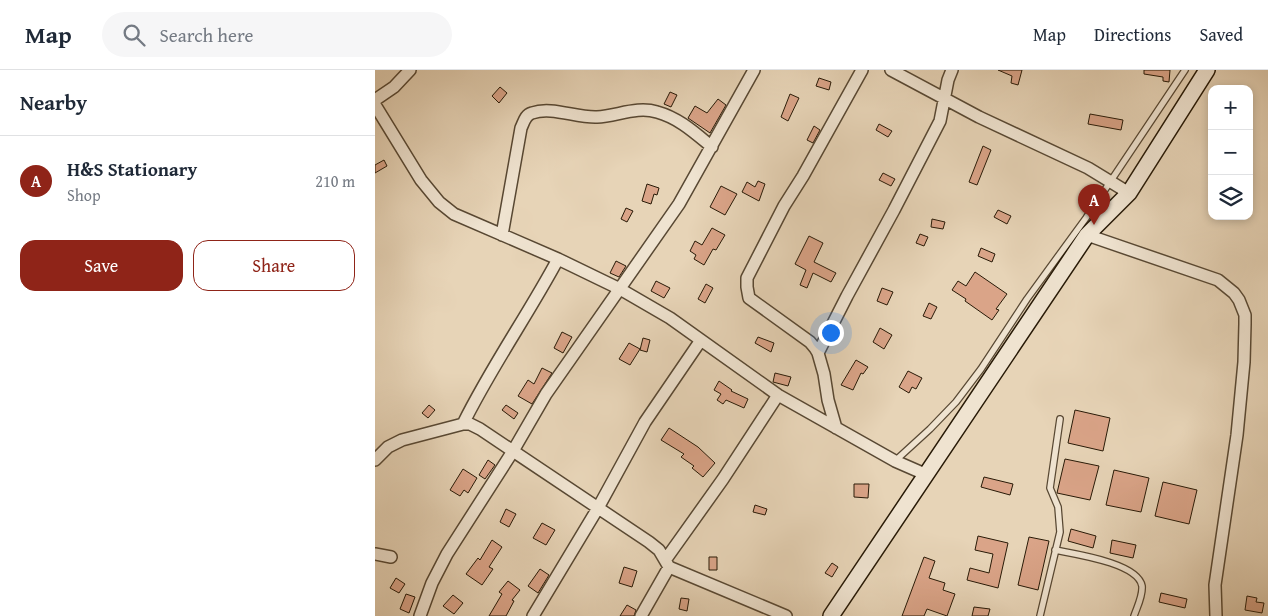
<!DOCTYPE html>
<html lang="en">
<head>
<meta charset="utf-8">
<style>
	:root { --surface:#fff; --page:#f6f6f7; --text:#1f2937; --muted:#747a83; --line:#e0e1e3; --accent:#8f2418 }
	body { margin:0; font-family:"Gentium Book Plus",serif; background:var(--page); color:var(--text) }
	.controls { position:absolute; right:15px; top:15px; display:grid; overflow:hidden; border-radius:10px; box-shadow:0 2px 8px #0003 }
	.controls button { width:45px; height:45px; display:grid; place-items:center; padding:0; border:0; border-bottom:1px solid var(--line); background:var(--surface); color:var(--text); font:25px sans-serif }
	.you { position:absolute; left:455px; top:262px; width:18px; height:18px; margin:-12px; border:4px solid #fff; border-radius:50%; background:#1a73e8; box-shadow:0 0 0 8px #1a73e833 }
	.badge { display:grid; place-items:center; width:32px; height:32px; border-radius:50%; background:var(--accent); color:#fff; font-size:16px; font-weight:700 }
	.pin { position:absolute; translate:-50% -41px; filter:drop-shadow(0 1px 2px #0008) }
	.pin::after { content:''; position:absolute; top:26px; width:18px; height:15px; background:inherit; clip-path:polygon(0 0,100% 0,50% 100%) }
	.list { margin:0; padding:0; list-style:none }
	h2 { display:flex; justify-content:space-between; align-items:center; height:65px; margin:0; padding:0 20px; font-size:21px }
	h2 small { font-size:16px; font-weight:400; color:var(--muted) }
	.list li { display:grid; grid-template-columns:32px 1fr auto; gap:15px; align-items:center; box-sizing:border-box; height:90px; padding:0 20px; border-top:1px solid var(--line) }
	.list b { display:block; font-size:19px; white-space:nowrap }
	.list p { margin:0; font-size:16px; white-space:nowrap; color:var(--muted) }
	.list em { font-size:16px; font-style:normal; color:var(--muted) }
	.actions { display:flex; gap:10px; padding:15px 20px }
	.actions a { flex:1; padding:11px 0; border:1px solid var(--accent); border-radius:15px; text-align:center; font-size:18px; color:var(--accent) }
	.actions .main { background:var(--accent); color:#fff }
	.icon { flex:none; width:28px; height:28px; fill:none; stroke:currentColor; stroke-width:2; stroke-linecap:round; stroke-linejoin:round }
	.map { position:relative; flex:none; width:893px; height:546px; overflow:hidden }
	header { display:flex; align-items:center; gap:30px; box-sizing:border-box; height:70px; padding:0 25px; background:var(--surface); border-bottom:1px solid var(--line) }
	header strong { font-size:24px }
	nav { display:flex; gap:28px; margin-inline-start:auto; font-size:18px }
	.search { width:350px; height:45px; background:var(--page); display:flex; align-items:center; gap:12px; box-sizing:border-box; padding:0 18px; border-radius:28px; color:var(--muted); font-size:19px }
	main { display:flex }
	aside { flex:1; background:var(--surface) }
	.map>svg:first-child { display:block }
</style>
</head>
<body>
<header>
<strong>Map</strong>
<div class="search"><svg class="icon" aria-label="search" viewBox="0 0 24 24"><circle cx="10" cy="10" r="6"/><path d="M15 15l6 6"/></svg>Search here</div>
<nav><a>Map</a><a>Directions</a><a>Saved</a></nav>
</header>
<main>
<aside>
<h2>Nearby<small></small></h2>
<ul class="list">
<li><span class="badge">A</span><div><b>H&amp;S Stationary</b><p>Shop</p></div><em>210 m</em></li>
</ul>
<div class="actions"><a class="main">Save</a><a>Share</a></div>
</aside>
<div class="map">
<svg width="893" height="546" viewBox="0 0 893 546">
	<rect width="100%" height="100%" fill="#e7d4b7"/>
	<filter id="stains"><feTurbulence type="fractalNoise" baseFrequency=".004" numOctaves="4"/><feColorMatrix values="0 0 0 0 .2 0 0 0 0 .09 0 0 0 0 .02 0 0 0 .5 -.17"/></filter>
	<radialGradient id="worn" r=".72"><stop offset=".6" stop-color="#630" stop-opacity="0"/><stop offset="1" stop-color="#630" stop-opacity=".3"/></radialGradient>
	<path fill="#daa488" stroke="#281a07" d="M623,0h24l-4,15 -7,-2 1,-7z
		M769,0h26l-1,12 -6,-1v-4l-19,-3z
		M444,8l12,4 -2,8 -13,-4z
		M125,17l7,6 -8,10 -7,-7z
		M295,22l7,3 -6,12 -7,-3z
		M415,24l9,4 -11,23 -7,-4z
		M343,29l8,6 -16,28 -22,-15 7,-12 12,7z
		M715,44l33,6 -2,10 -33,-6z
		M504,54l13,7 -4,6 -12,-7z
		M439,56l6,4 -7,13 -6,-3z
		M608,76l8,4 -14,35 -8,-3z
		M9,90l3,6 -12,7v-8z
		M508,103l12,6 -4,7 -12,-6z
		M383,111l7,3 -6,17 -17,-9 5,-10 8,5z
		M272,114l12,4 -2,7 -3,-1 -3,10 -9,-3z
		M346,116l16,8 -12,21 -15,-8z
		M251,138l7,3 -6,11 -6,-3z
		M623,140l13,6 -4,8 -13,-7z
		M557,149l13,3 -2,7 -12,-2z
		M337,158l13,7 -9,15 -3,-1 -9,16 -10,-6 2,-4 -6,-4 5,-10 7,4z
		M545,164l8,3 -4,9 -8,-3z
		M434,166l14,7 -9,19 22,11 -5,9 -18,-9 -6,15 -7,-3 6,-15 -11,-6z
		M606,178l14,6 -3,8 -14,-6z
		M241,191l10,5 -7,11 -9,-4z
		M600,202l32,22 -11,15 3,1 -7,10 -27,-19 1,-2 -14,-9 6,-9 8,5z
		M281,211l14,7 -6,10 -13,-7z
		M331,214l7,4 -8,15 -7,-4z
		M507,218l11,4 -6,13 -10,-4z
		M554,233l8,4 -6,12 -8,-3z
		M505,258l12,7 -8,14 -11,-7z
		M187,262l10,5 -9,16 -9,-5z
		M383,267l16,6 -3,9 -16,-9z
		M268,268l7,2 -3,12 -7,-2z
		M254,273l11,6 -10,16 -11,-6z
		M481,290l12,7 -5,7 -2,-1 -8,17 -12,-5z
		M167,298l10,5 -20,31 -14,-8 10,-16 6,4z
		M533,301l14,7 -6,11 -4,-2 -3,6 -10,-6z
		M400,303l16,4 -3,9 -15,-4z
		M344,311l13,9 -1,1 17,8 -4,9 -18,-8 -3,4 -6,-4 4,-6 -7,-4z
		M54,335l6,5 -7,8 -6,-5z
		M131,335l12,8 -4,6 -12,-9z
		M700,340l35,8 -7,33 -35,-8z
		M294,358l29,19 17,16 -12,14 -11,-9 2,-2 -13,-9 3,-3 -23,-14z
		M690,389l34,7 -9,34 -33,-7z
		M113,390l7,5 -10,14 -6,-4z
		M88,399l14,9 -9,15 -4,-3 -4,6 -10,-6z
		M739,400l35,8 -8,34 -35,-7z
		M609,407l29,7 -3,11 -29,-8z
		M788,412l34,8 -8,34 -34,-8z
		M479,414h15l-1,14 -14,-1z
		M380,435l12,4 -2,6 -12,-3z
		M131,439l10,5 -7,13 -9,-5z
		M167,453l13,7 -9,15 -13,-7z
		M696,459l25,7 -3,12 -25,-7z
		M603,466l30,7 -10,45 -31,-8 3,-12 19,5 4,-19 -18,-4z
		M654,467l20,4 -11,49 -20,-5z
		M117,470l10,7 -13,20 4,2 -11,16 -16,-11 12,-16 2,2z
		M737,470l24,5 -3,13 -23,-5z
		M334,487h8v13h-8z
		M549,487l11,4 -6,17 16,5 -2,7 12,4 -8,22 -20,-7 -3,7h-22z
		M457,493l6,4 -6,10 -7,-4z
		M249,497l13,4 -5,16 -13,-4z
		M165,499l9,6 -11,18 -10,-7z
		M21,508l9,6 -6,9 -9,-5z
		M133,511l12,9 -8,10 2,1 -8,15h-17l13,-22 -3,-2z
		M786,523l26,6 -2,9 -26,-6z
		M31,524l9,3 -6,16 -9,-4z
		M78,525l10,8 -9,11 -11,-8z
		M872,526l10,2 -1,4 8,1 -2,10 -17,-3z
		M306,528l8,1 -2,12 -8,-2z
		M252,535l9,5 -2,6h-14z
		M599,537l16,2 -2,7h-16z"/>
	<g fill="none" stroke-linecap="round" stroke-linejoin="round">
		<g stroke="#584833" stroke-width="8">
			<path id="service" d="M520,391l35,-32 26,-27 25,-33 46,-70 59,-81 99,-148
				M680,480c20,4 83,13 87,36 1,10 -5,21 -8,30
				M665,546l20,-84 -2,-25 -8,-19 10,-69"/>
		</g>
		<g stroke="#584833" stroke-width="14">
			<path id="minor" d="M516,0l88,47 109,51 41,25
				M0,30l19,-13 16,-17
				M0,35l46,75 18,22 15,12 104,45 62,30 50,29 108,77 117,66 32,14
				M127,165l19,-107c3,-6 4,-13 11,-15 20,-7 44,5 65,4 20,-1 40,-11 60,-5 22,6 38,21 55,35
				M712,165l131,45 16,13 5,7 6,15v9l-1,38 -7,73 -22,150 1,31
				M443,283l29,-57 47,-86 46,-89 8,-41 4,-10
				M88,354c28,-57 65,-109 95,-165
				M461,358l-8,-28 -4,-26 -6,-21 -3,-5 -5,-6 -61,-44 -2,-11v-9l37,-72 19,-30 59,-106
				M0,390l13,-13 14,-7 61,-16h7l10,5 169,113 10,8 10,17 117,49
				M0,484l16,3
				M291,489l57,-80 55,-84
				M45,546l12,-33 15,-29 66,-103 33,-57 133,-190 75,-134
				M158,546l65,-108 47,-86 56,-82
				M266,546l28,-49"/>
		</g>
		<g stroke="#281a07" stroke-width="18">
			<path id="secondary" d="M456,546l256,-381 42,-42 78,-123"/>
		</g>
		<use href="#service" stroke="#efe3d0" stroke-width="5.5"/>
		<use href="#minor" stroke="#efe3d0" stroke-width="11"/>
		<use href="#secondary" stroke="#efe3d0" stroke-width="15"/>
	</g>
	<rect width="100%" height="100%" filter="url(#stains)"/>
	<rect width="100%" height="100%" fill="url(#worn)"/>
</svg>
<div class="controls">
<button>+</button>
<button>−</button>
<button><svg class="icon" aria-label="layers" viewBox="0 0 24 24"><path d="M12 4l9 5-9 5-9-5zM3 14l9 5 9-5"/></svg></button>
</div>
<div class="you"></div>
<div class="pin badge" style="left:719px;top:155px">A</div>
</div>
</main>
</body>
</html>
